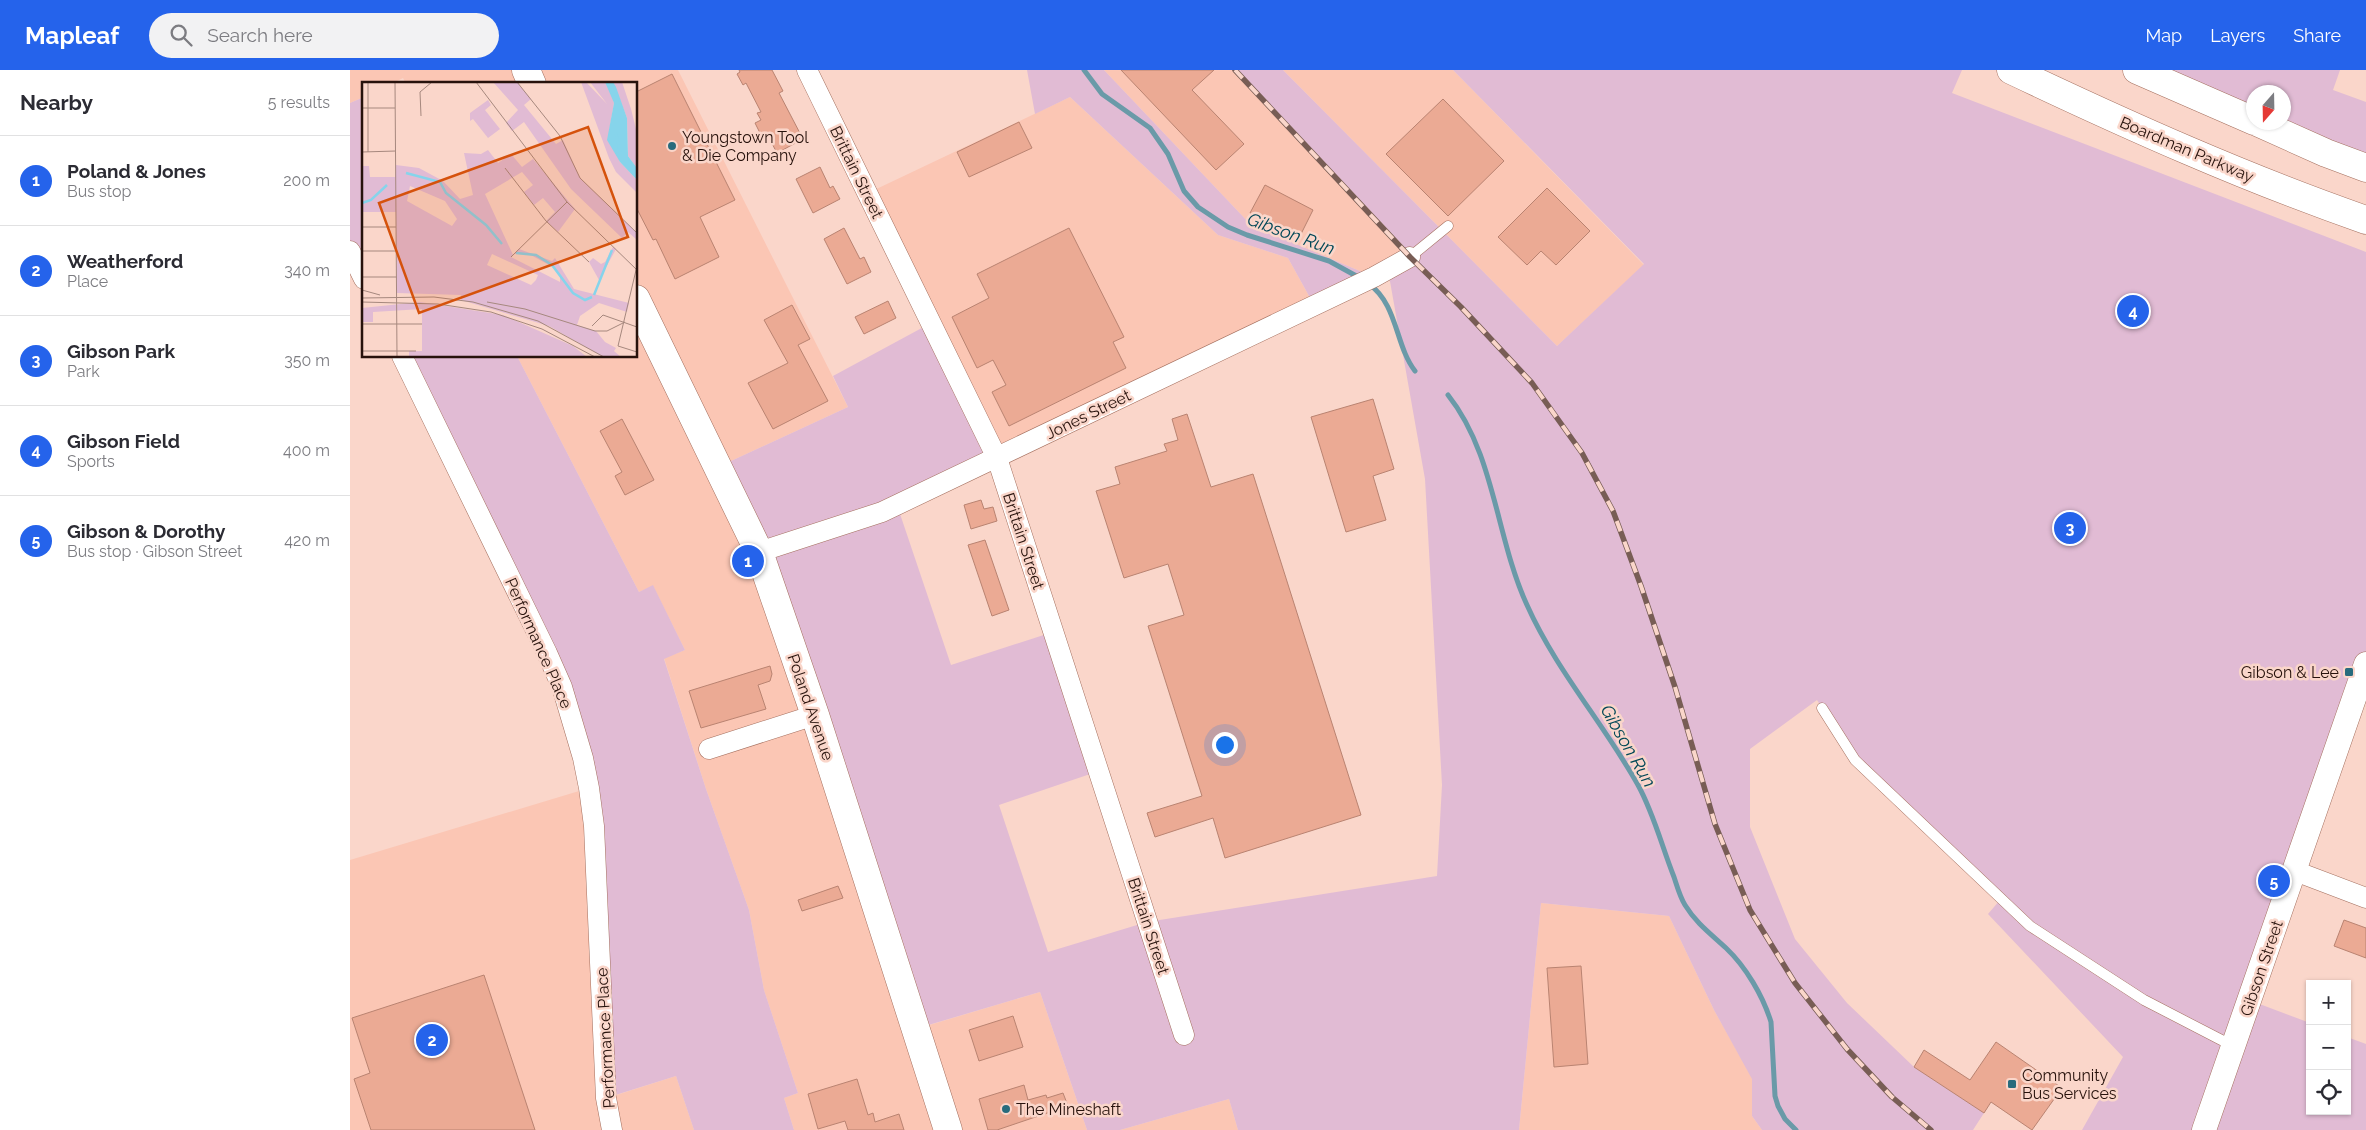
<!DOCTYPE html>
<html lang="en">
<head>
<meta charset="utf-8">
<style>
	:root { --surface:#fff; --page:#f2f2f3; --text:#2b2b33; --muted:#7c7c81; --line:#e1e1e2; --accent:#2563eb }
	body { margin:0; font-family:Raleway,sans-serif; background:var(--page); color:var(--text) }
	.controls { position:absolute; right:15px; bottom:15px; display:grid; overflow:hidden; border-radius:0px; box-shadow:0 1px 4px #0004 }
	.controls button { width:45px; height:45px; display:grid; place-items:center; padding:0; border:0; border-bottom:1px solid var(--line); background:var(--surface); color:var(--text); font:25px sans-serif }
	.compass { position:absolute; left:1896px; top:15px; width:45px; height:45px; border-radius:50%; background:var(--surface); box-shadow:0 1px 4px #0004; rotate:200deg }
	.you { position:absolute; left:874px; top:674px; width:18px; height:18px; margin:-12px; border:4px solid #fff; border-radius:50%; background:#1a73e8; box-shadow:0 0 0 8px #1a73e833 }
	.badge { display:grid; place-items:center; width:32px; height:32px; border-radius:50%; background:var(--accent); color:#fff; font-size:16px; font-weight:700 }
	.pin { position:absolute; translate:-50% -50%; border:2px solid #fff; box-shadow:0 1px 5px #0006 }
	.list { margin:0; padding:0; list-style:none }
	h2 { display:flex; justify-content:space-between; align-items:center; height:65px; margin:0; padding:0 20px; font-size:21px }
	h2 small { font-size:16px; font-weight:400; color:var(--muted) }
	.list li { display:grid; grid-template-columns:32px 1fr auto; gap:15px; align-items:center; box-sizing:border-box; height:90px; padding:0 20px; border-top:1px solid var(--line) }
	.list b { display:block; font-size:19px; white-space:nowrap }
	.list p { margin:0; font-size:16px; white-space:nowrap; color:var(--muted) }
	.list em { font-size:16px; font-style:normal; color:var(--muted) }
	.icon { flex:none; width:28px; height:28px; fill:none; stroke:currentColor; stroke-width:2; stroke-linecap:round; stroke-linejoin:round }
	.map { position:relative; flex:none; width:2016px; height:1060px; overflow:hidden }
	header { display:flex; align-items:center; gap:30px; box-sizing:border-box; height:70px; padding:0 25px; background:var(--accent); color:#fff }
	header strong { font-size:24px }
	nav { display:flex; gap:28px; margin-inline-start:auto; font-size:18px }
	.search { width:350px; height:45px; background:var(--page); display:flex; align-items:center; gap:12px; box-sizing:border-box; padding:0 18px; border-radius:28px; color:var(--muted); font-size:19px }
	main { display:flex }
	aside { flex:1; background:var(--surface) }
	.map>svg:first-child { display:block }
</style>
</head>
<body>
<header>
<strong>Mapleaf</strong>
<div class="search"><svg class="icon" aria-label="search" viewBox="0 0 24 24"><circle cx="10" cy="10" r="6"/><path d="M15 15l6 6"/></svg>Search here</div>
<nav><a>Map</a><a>Layers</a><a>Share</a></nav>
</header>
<main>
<aside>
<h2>Nearby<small>5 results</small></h2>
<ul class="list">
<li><span class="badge">1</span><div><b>Poland &amp; Jones</b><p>Bus stop</p></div><em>200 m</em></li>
<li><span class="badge">2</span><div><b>Weatherford</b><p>Place</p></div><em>340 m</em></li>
<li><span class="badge">3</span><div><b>Gibson Park</b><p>Park</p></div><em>350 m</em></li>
<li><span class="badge">4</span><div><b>Gibson Field</b><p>Sports</p></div><em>400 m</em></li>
<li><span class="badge">5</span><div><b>Gibson &amp; Dorothy</b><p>Bus stop · Gibson Street</p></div><em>420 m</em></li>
</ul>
</aside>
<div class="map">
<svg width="2016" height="1060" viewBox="0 0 2016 1060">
	<rect width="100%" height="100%" fill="#fad6ca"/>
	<path fill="#fbc6b4" d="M0,0h328l170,337 -130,60 198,562 124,-37 47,138h-293l-10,-32 14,-5 -34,-103 -15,-80 -43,-121 -42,-131 21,-8 -32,-64 -14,6 -122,-236h119v-272h-230l-3,-6 -12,6h-27v13l-14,6z
		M754,0h134l174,186 -38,21 -123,-52z
		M933,0h170l191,195 -87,81z
		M720,27l148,138 70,23 26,47 -317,153 -129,-265z
		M239,718l18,310 69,-22 18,54h-344v-270z
		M1191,833l128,13 45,94 39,69 -1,37 10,14h-243z
		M879,1029l9,31h-118z"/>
	<path fill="#e1bbd4" d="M677,0h77l147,155 123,52 -60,28 -26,-47 -70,-23 -148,-138 -35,17z
		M888,0h45l274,276 87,-82 -191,-194h509l-10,23 414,159v412l-117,336 61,23v88h37v-74l19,7v86h-284l41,-73 -135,-143 12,-14 -145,-140 -38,-60 -67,49v78l45,112 52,64 67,64 70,46 -11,17h-211l-10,-14v-37l-38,-69 -45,-94 -128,-13 -22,227h-281l-9,-31 -109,31h-33l-47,-138 -125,37 -197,-562 130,-60 -15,-31 98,-53 66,135 -100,47 54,160 102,-33 46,139 -100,34 49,147 99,-30 290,-46 5,-91 -17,-306 -37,-209 24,-15z
		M1787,0h203l-7,20 33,12v62l-82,-42v-30h-30l-1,30z
		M14,27v182l-14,-28v-148z
		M52,286h115l122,236 14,-7 32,65 -21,9 42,130 43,121 15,80 34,103 -14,5 10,32h-100l-18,-54 -70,22 -9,-221 -25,-160z"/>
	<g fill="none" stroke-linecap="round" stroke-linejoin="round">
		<path stroke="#6a9aa8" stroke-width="5" d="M734,0l18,24 48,34 18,26 16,37 14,16 30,20 19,8 82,26 31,17
			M1019,214c29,21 26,61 46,87
			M1098,325c47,59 48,143 79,210 29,65 77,119 111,180 16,29 24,62 36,92 3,9 6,20 11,28 11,18 26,29 41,43 20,19 37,48 45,74l4,74 3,10 7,13 11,11"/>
	</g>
	<path fill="#ebaa94" stroke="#b98371" d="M389,0h33l11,21 -4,2 24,46 -26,14 -10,-19 -5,3 -7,-14 6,-3 -4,-7 4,-1 -15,-29 -3,2 -6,-11 3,-2z
		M771,0h93l-22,20 52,54 -28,26z
		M322,4l63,126 -35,17 19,40 -44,22 -19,-40 -3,1 -17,-33v-115z
		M1093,29l61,62 -56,55 -62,-62z
		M669,52l13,26 -63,29 -12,-25z
		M470,97l10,21 3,-2 7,13 -27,14 -17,-34z
		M915,115l48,25 -14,28 -49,-25z
		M1197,118l43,43 -34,34 -15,-14 -14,14 -29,-28z
		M494,158l16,31 4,-2 7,15 -24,12 -23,-45z
		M719,158l55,109 -11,5 13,26 -117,58 -17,-34 14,-7 -13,-25 -16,8 -25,-51 37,-19 -12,-24z
		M538,231l8,17 -32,16 -9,-17z
		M442,235l18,34 -12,6 30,56 -55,28 -25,-46 40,-20 -24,-43z
		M1023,329l21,70 -21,7 13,44 -40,12 -35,-115z
		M837,344l24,73 42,-13 108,341 -136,43 -12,-40 -58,19 -8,-24 55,-17 -54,-170 36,-11 -16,-51 -44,14 -28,-87 24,-7 -5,-17 52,-16 -3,-7 14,-4 -6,-21z
		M272,349l32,61 -29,15 -10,-19 7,-4 -22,-41z
		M631,430l3,9 9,-2 4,14 -26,8 -7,-24z
		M635,470l24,70 -17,6 -24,-71z
		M420,596l2,8 -2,7 -12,4 8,24 -65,19 -12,-37z
		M488,816l5,12 -41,13 -4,-11z
		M1994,850l22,8v30l-32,-12z
		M1231,896l7,98 -34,3 -7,-99z
		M134,905l51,155h-164l-17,-51 16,-6 -18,-55z
		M663,946l10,31 -44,14 -10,-31z
		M1646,972l66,46 -30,42 -41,-28 -7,11 -70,-46 10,-17 46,30z
		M507,1009l11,36 5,-2 2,9 24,-8 5,16h-56l-3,-9 -27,8 -10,-35z
		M674,1015l4,15 18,-5 1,3 16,-5 5,13 -71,24h-9l-9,-31z"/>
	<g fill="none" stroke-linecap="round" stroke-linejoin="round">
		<g stroke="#a46f5e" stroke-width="11">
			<path id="service" d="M1060,187l38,-31
				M1472,638l33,52 175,166 114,74 89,46"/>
		</g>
		<g stroke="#a46f5e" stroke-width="21">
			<path id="minor" d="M457,0l190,388 187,577
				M0,181l14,28
				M52,286l145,297 15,34 21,71 6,30 5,38 12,272 6,32
				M409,482l123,-40 492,-235 36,-20
				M359,679l106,-34
				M1945,801l71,27"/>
		</g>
		<g stroke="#a46f5e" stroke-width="25">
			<path id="tertiary" d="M1854,1060l162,-466"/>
		</g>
		<g stroke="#a46f5e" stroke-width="29">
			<path id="secondary" d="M176,0l6,14
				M286,229l123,253 56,163 133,415"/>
		</g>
		<g stroke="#a46f5e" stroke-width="29">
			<path id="motorway" d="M1661,0c116,55 234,108 355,150
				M1787,0l117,51
				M1907,52l69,31 40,15"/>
		</g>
		<use href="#service" stroke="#fff" stroke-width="10"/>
		<use href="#minor" stroke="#fff" stroke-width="20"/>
		<use href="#tertiary" stroke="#fff" stroke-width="24"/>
		<use href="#secondary" stroke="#fff" stroke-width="28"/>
		<use href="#motorway" stroke="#fff" stroke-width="28"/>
		<g stroke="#785d55" stroke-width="5.5">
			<path id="rail" d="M885,0l175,187 51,50 71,76 50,70 31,58 28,75 34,101 40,137 35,86 45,73 52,66 45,48 39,33"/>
		</g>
		<use href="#rail" stroke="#fad6ca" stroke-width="4" stroke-dasharray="11" stroke-linecap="butt"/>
	</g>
	<g fill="#286b7d" stroke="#fad6ca" stroke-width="2">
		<circle cx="322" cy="76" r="5"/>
		<rect x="1994" y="597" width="10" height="10" rx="2.5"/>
		<rect x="1657" y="1009" width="10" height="10" rx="2.5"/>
		<circle cx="656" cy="1039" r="5"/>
	</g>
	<g text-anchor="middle" stroke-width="5" stroke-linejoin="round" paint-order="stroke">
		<g font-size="16" fill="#27120c" stroke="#fad6ca" text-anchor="start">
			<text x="332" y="73">Youngstown Tool<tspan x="332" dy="18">&amp; Die Company</tspan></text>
			<text x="1989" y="608" text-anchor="end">Gibson &amp; Lee</text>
			<text x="1672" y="1011">Community<tspan x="1672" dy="18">Bus Services</tspan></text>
			<text x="666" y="1045">The Mineshaft</text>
		</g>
		<g font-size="16" fill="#27120c" stroke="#fad6ca">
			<text transform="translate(1837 79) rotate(23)" y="6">Boardman Parkway</text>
			<text transform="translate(507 102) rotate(64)" y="6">Brittain Street</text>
			<text transform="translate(738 344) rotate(-26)" y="6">Jones Street</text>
			<text transform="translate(674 471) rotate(72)" y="6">Brittain Street</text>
			<text transform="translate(189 573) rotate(66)" y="6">Performance Place</text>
			<text transform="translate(461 637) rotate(71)" y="6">Poland Avenue</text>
			<text transform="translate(799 856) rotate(72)" y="6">Brittain Street</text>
			<text transform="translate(1911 898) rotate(-71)" y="6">Gibson Street</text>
			<text transform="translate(255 968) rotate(-93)" y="6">Performance Place</text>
		</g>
		<g font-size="18" font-style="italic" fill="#004757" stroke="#fad6ca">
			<text transform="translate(941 164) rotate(20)" y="6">Gibson Run</text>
			<text transform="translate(1278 676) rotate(60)" y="6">Gibson Run</text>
		</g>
	</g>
	<g transform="translate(12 12)">
		<rect width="275" height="275" fill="#fad6ca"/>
		<path d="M131,0h24l14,17 -7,6 32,39 7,-4 17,38 57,55v7l-9,-8 -6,6 -51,-49 -47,-67 -12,9 -6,-8 12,-13zM219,0h5l21,22 -17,-22h15l6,9 3,12 -5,29 11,30 17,18v13l-21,-21 -7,-14zM251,0h9l9,27 6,24v35l-9,-12 -1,-38zM126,18l3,5 -6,5 15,19 -12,9 -15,-19 -3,2v-8zM126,68l10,13 13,-9 11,13 11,-8 42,50 -17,23 -12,-11 9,-9 -12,-14 -9,7 -10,-13 9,-7 -11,-13 -37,22 28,61 -2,2 49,25v-8l-9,-8 -22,-12h-15l5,-5 33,12 3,-3 19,31 55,14 -2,9 -28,-9 -19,13 -3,9 19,6 9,11 11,6 -2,3 7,6h-18l-54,-31 -88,-26v-5l-64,-2 -1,-81h-34v-46h7l1,11h25l1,-12 23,3 24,13 17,18 13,-4 -9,-42 17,1zM48,104l35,15 12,18 -5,7 -45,-25zM130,172l46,21 -2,5 -5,5 -44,-20zM251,165l3,2 -17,31 -10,-18 4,-4 8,6 4,-2zM58,220l83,13 70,31 14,11h-178v-6h13v-42l-49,3v10h-11v-14z" fill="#e1bbd4" fill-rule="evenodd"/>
		<path d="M243,0h8l3,5 11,31 1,38 9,12v12l-17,-18 -13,-22 7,-37z" fill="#86d4eb"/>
		<path fill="none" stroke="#86d4eb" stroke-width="2.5" d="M254,51l4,19M44,91l34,9 6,11 40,32 16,19M0,121l9,-3 16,-15M154,171l20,2 16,10 21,28 12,7 7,-3M232,213l18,-45"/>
		<path fill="none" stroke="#a6887e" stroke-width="1" d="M6,0v70M33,0l2,275M114,0l91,120 70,68M155,0l43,54 20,42 57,55M0,26h33M59,34l-1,-24 12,-10M0,70l34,-1M143,86l41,53 43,41M0,145h34M0,169h35M149,175l56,-55M275,184l-19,80 19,6M0,195h35M0,208l18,5M0,216l72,-1 39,5 65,19 66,36M0,220l76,2 53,8 51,17 53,28M125,220l38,7 70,22h12l18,-9M0,242h60M230,244l11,-11 34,12M0,269h54"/>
		<path fill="#d5520c" fill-opacity="0.15" stroke="#d5520c" stroke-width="2.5" d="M226,45l40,110 -209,76 -40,-110z"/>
		<rect width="275" height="275" fill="none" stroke="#27120c" stroke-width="2.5"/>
	</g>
</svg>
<div class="controls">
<button>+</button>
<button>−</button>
<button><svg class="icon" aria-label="locate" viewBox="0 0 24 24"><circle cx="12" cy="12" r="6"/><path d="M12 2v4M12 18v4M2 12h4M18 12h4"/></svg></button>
</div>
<svg class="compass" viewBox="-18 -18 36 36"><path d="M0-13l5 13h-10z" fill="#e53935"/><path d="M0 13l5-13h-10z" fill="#7c7c81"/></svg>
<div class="you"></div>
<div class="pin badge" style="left:398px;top:491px">1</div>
<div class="pin badge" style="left:82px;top:970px">2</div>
<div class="pin badge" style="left:1720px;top:458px">3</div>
<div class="pin badge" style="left:1783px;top:241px">4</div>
<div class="pin badge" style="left:1924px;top:811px">5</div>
</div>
</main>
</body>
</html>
